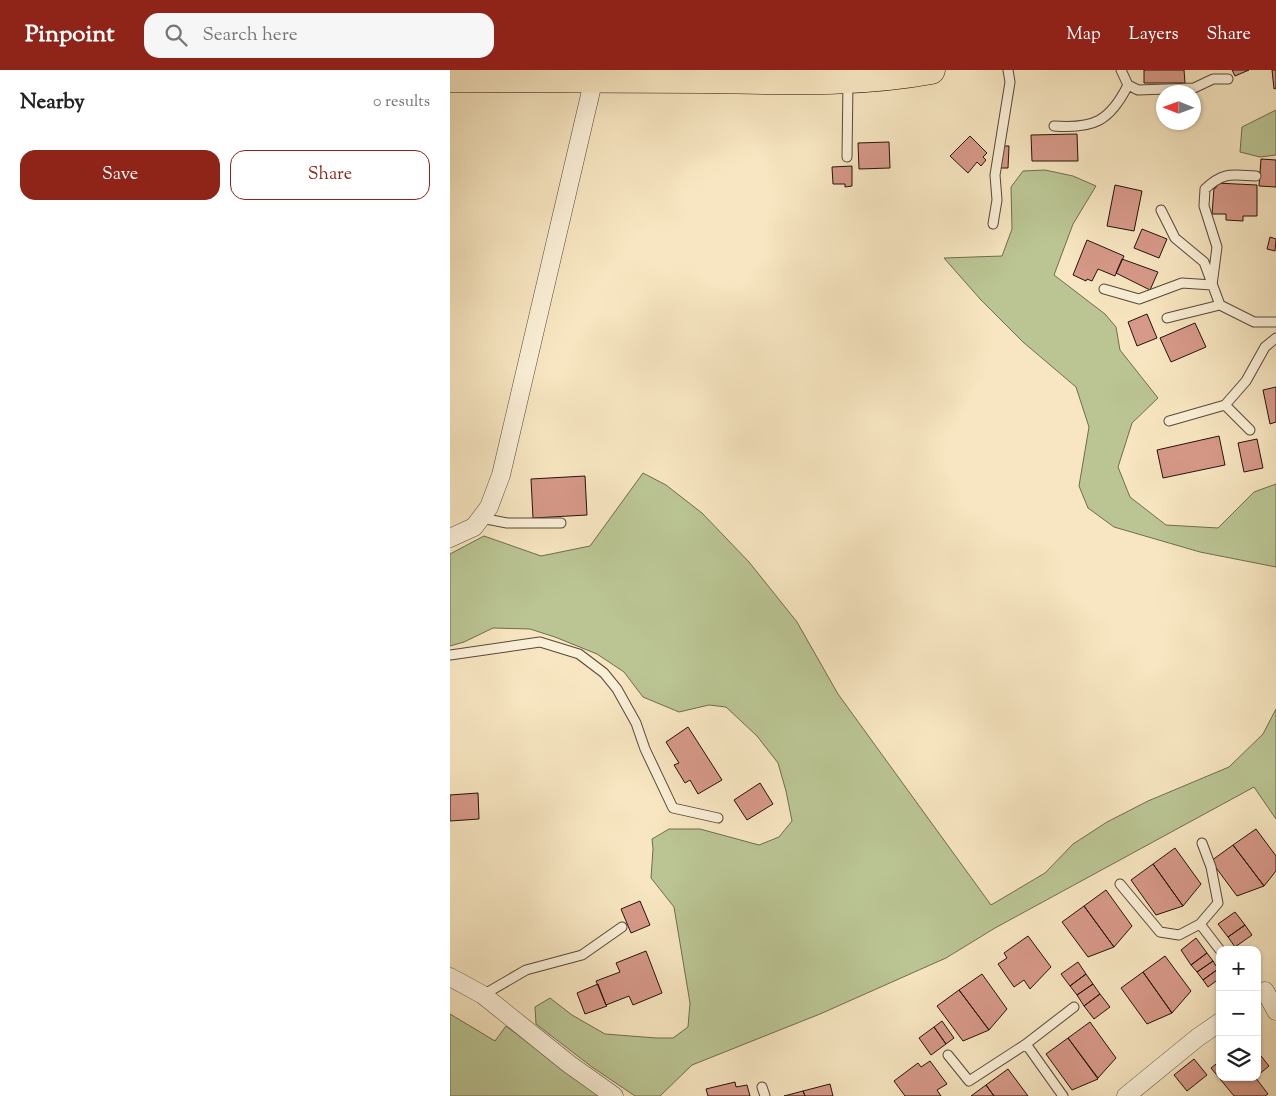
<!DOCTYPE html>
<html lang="en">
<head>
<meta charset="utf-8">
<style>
	:root { --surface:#fff; --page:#f6f6f6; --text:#222; --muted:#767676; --line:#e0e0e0; --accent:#8f2418 }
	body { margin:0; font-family:"Sorts Mill Goudy",serif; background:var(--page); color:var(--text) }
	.controls { position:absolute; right:15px; bottom:15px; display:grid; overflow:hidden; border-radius:10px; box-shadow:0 1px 4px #0004 }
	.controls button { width:45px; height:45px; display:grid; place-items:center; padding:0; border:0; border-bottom:1px solid var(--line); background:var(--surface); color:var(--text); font:25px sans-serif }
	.compass { position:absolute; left:706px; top:15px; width:45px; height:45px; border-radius:50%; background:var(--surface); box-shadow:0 1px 4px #0004; rotate:271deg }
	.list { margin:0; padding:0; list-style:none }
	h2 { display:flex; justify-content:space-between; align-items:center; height:65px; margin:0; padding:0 20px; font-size:21px }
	h2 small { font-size:16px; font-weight:400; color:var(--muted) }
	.actions { display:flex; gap:10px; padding:15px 20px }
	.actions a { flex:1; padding:11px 0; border:1px solid var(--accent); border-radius:15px; text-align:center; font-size:18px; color:var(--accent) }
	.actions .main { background:var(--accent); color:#fff }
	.icon { flex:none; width:28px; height:28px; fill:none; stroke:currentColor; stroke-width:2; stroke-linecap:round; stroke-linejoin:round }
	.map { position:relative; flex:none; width:826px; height:1026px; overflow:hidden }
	header { display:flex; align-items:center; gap:30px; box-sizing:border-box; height:70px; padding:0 25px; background:var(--accent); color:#fff }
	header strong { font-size:24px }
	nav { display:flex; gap:28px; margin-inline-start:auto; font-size:18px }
	.search { width:350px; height:45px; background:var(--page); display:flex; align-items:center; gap:12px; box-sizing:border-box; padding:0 18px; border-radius:15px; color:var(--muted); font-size:19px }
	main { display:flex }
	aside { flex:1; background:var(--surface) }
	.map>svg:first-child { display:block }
</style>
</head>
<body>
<header>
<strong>Pinpoint</strong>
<div class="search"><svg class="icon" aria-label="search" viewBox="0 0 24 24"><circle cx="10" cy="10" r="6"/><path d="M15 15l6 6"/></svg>Search here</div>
<nav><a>Map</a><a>Layers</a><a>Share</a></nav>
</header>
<main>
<aside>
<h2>Nearby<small>0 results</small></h2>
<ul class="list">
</ul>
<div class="actions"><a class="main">Save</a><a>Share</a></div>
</aside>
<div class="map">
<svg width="826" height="1026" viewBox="0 0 826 1026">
	<rect width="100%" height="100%" fill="#f7e6c1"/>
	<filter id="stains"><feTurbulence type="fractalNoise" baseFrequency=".004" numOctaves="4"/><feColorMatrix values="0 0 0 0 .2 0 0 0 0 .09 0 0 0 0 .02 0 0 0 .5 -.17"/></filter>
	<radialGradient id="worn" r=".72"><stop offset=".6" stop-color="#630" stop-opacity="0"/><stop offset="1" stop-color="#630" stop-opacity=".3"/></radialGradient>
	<path fill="#bbc594" stroke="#6f6c4e" d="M826,40v45l-16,2 -20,-5 2,-25z
		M595,100l28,6 23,10 -23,38 -19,51 51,39 11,13 4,23 38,48 -26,25 -14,44 12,30 36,28 52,3 36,-36 22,-8v83l-76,-15 -86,-25 -26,-19 -9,-22 10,-59 -13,-40 -53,-45 -42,-42 -37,-42 58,-2 10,-27 -1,-42 12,-16z
		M193,403l23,12 36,28 47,49 48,60 41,72 153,211 54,-32 28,-29 34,-22 41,-21 81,-34 34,-33 13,-25v110l-22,-32 -259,141 -49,30 -126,56 -128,51 -32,31h-25l-43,-29 -56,-43 -1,-17 15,-9 22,17 33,19 51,4h17l15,-11 2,-24 -16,-96 -23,-29 2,-29 -1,-10 17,-10h31l59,16 20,-8 13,-16 -6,-30 -8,-28 -21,-27 -31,-29 -17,-2 -30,7 -36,-15 -19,-25 -27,-18 -42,-17 -25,-8 -37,-1 -29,14 -14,4v-92l34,-18 57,20 49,-10z
		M0,944l45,27 11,-15 94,70h-150z"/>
	<path fill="#d79989" stroke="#231309" d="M694,0h40l1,13h-41z
		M782,0h17l-14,6z
		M822,0h4v18l-2,1z
		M627,64l1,27h-46l-1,-26z
		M520,66l17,17 -4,4 3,3 -5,6 -4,-4 -9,11 -18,-17z
		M439,72l1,26 -31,1 -1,-26z
		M551,76h8l-1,22h-8z
		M811,89l15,1v27l-17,-1z
		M402,96v20l-7,1v-3h-12l-1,-17z
		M766,113l41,2v31h-14v5l-17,-1v-6h-14l2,-26h2z
		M665,115l27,6 -8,40 -27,-5z
		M692,159l25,10 -8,19 -25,-10z
		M820,167l6,2 -1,12 -8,-2z
		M637,170l37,16 -9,20 -17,-7 -6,12 -5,-2 -1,2 -13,-6z
		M672,189l36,13 -8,18 -34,-17z
		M697,244l10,24 -20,8 -9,-24z
		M745,253l11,24 -35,15 -11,-24z
		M826,317v35l-6,2 -7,-34z
		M769,366l6,29 -62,13 -6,-28z
		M807,369l6,29 -19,4 -6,-29z
		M135,406l2,39 -54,3 -2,-39z
		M238,657l34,53 -24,14 -8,-14 -5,3 -11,-18 5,-2 -13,-21z
		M310,713l13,21 -26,16 -13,-20z
		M28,723l1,26 -29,2v-26z
		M806,759l20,27v15l-12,15 -31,-41z
		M783,775l31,41 -27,10 -26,-35z
		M725,778l26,36 -18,22 -30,-42z
		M703,794l30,42 -27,9 -25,-35z
		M656,820l26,36 -18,21 -30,-41z
		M190,831l10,24 -19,8 -10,-24z
		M634,836l30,41 -26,10 -26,-35z
		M785,842l10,13 -17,12 -10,-13z
		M795,855l7,10 -17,12 -7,-10z
		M578,866l23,31 -21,22 -6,-9 -10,7 -16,-23 9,-6 -3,-5z
		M746,868l11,15 -16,12 -10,-15z
		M196,881l16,42 -29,12 -4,-9 -23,9 -10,-24 24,-9 -4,-9z
		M757,883l6,8 -16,11 -6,-7z
		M715,886l26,35 -19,22 -29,-41z
		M763,891l5,8 -15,11 -6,-8z
		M628,892l8,12 -16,12 -9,-12z
		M768,899l2,9 -12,9 -5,-7z
		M693,902l29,41 -25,11 -26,-36z
		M532,904l25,35 -18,21 -30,-40z
		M636,904l7,10 -16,11 -7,-9z
		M148,914l8,21 1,1 -22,8 -8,-21z
		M643,914l7,10 -16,12 -7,-11z
		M509,920l30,40 -26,11 -26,-35z
		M650,924l10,13 -16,12 -10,-13z
		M492,951l12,17 -8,6 -12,-17z
		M640,952l26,36 -18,20 -30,-40z
		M484,957l12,17 -15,11 -12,-17z
		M618,968l30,41 -26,11 -26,-36z
		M807,981l12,15 -12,10z
		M744,989l13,16 -20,16 -13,-16z
		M480,991l17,23 -10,6 4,6h-36l-11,-15 24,-18 3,4z
		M770,991v16h35l13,17 -3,2h-31l-23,-28z
		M558,999l20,27h-34l-8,-11z
		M285,1012l1,5 11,-2 3,11h-42l-2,-7z
		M380,1014l3,12h-28l-2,-5z
		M536,1015l8,11h-23z
		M353,1021l2,5h-21z"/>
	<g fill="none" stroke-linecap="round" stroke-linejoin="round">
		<g stroke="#584837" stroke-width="11">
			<path id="service" d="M671,0l7,15 10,5 56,-2 19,-9h15
				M604,56c40,3 56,-5 74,-41
				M397,87l1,-75
				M711,140l14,28 29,24 16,43
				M543,154l4,-24 -2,-25 15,-93 -2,-12
				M654,219l35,10 43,-16 30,2 5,-38 -13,-41 1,-17c19,-18 27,-14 51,-13
				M717,248l53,-13 34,17h22
				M775,335l25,25
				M719,351l56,-16 21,-24 19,-34 11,-9
				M31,448l26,5h54
				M0,585l90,-13 39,12 25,19 13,16 19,34 9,26 28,59 45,10
				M670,814l40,48 19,3 21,-11 20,26
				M750,854l18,-21 -7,-36 -9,-24
				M33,925l43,-25 56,-15 40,-28
				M576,974l48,-37
				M498,985l21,26 57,-37 37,52
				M312,1017l3,9"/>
		</g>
		<g stroke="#584837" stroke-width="19">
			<path id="minor" d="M0,468l24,-11 15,-20 12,-32 93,-397
				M0,907l33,18 86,69 45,32
				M815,921l11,20
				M676,1026l71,-58 23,-16"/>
		</g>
		<g stroke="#231309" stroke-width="29">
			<path id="primary" d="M0,8c85,0 170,0 254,1 76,1 152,5 227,-9"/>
		</g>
		<use href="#service" stroke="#faefd7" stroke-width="9"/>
		<use href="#minor" stroke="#faefd7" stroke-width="18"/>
		<use href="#primary" stroke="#f7e6c1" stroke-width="28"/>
	</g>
	<rect width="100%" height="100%" filter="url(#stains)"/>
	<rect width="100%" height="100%" fill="url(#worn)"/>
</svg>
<div class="controls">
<button>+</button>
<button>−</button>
<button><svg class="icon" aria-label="layers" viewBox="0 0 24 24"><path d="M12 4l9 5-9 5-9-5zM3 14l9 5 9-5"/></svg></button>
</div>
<svg class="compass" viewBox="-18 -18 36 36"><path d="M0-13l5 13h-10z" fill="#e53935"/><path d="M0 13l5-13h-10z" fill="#767676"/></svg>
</div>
</main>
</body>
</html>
